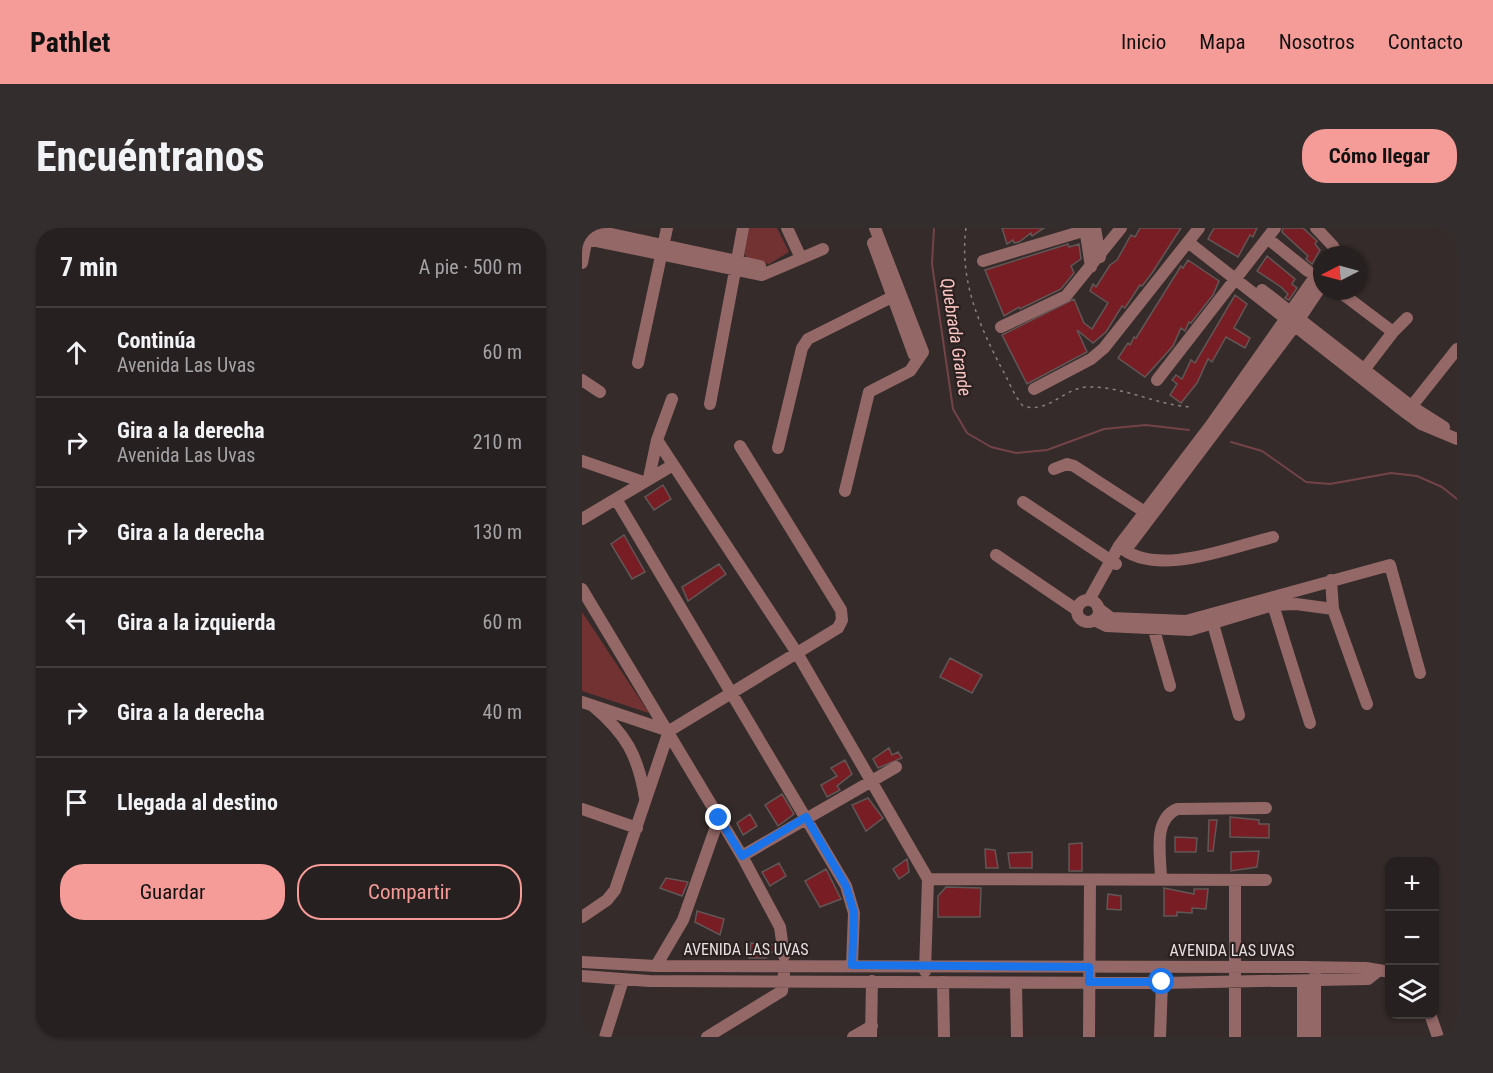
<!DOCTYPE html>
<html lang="es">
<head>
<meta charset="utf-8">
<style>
	:root { --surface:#272020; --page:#332d2d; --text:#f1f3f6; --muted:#a4a3a5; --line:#433e3e; --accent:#f59b98 }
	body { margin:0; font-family:"Roboto Condensed",sans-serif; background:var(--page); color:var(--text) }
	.controls { position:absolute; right:18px; bottom:18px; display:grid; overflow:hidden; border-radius:12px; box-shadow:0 2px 4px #0004 }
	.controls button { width:54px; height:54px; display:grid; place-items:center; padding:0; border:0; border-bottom:2px solid var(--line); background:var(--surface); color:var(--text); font:30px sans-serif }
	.compass { position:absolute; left:731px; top:18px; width:54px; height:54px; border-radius:50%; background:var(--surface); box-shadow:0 2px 4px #0004; rotate:264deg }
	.stop { position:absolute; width:18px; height:18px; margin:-14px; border:4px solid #1a73e8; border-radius:50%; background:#fff }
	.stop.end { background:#1a73e8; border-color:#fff; box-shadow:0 2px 6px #0008 }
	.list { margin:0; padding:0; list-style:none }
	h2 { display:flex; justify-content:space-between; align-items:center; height:78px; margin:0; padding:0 24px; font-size:26px }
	h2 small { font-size:20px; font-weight:400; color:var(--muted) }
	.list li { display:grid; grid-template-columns:39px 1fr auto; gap:18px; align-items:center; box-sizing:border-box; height:90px; padding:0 24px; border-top:2px solid var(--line) }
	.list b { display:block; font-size:22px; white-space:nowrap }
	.list p { margin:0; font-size:20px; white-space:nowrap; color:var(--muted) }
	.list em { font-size:20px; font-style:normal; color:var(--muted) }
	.actions { display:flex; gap:12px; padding:18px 24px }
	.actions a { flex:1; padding:14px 0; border:2px solid var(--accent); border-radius:24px; text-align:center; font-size:21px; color:var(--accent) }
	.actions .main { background:var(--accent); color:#111 }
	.icon { flex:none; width:33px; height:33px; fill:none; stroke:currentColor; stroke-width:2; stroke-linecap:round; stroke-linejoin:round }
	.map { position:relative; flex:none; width:875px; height:809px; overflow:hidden; border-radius:24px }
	header { display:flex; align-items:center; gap:36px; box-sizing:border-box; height:84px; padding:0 30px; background:var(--accent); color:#111 }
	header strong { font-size:28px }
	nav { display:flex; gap:33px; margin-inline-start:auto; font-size:21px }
	.intro { display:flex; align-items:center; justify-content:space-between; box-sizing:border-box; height:144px; padding:0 36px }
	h1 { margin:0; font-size:42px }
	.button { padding:15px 27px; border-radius:24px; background:var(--accent); color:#111; font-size:21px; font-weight:700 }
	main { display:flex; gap:36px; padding:0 36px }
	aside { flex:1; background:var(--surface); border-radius:24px; box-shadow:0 2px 4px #0004 }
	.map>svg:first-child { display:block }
</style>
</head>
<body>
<header>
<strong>Pathlet</strong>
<nav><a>Inicio</a><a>Mapa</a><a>Nosotros</a><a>Contacto</a></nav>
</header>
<div class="intro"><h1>Encuéntranos</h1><a class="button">Cómo llegar</a></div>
<main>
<aside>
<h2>7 min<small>A pie · 500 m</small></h2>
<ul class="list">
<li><svg class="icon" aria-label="ahead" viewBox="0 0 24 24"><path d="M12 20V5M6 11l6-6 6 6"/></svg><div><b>Continúa</b><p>Avenida Las Uvas</p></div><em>60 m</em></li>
<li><svg class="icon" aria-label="right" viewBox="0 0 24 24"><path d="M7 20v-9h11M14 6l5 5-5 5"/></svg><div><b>Gira a la derecha</b><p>Avenida Las Uvas</p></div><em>210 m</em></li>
<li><svg class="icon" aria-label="right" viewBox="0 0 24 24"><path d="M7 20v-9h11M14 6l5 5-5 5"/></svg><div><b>Gira a la derecha</b></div><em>130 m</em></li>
<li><svg class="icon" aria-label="left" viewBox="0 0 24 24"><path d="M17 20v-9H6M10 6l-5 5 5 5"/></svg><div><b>Gira a la izquierda</b></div><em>60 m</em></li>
<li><svg class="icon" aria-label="right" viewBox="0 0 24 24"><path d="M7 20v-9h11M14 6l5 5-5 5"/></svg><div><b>Gira a la derecha</b></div><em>40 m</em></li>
<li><svg class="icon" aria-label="arrive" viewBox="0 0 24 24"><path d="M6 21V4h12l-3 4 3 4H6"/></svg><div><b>Llegada al destino</b></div></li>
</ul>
<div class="actions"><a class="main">Guardar</a><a>Compartir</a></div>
</aside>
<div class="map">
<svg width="875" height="809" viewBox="0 0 875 809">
	<rect width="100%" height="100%" fill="#342b2a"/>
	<path fill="#733232" d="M165,0h30l12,24 -20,12 -22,-5 -3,-5z
		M0,384l67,101 -67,-22z"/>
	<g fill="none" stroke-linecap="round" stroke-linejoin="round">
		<path stroke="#744347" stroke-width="2" d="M352,0l-2,36 21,145 14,24 24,14 25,6 31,-3 57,-21 42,-4 43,5
			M649,214l31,9 44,31 24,2 61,-11 26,3 25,11 15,12"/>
	</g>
	<path fill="#781d23" stroke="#625757" stroke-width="1.5" d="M420,0h42l-12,8 -1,-3 -12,9 -5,1 -1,-3 -6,4z
		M558,0h41l-29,45 -10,13 -2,-1 -15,23 -3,-2 -16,26 -13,11 -16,-13 10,22 -60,32 -25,-49 72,-36 10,24 8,6 16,-26 -18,-12 3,-7 3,3 14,-22 7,-5 14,-25 4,2z
		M632,0h43l-4,9 -3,-2 -12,22 -30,-18z
		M701,0h20l14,13 -2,3 5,6 -8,14 -6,-5 2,-3 -26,-24z
		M486,16l1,3 10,-3 2,15 -10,7 3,7 -13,16 -41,20 -1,-2 -15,9 -19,-46z
		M685,28l28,23 -3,5 5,4 -8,12 -4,-2 3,-4 -7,-7 -24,-16z
		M606,32l31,21 -6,14 -22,28 -2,-1 -4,9 -4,-3 -8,18 -28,31 -27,-19 10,-15 2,2 4,-8 2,1 45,-72 2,2z
		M653,67l12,9 -13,24 16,10 -5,10 -19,-11 -14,25 -4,-3 -11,24 -16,20 -11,-8 7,-11 -5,-4 4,-5 6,4 9,-19 4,3z
		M81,257l8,14 -17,11 -9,-13z
		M42,307l21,37 -13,7 -21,-35z
		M137,336l7,10 -38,27 -6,-14z
		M368,430l32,17 -10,18 -32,-16z
		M307,520l3,7 6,-3 4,6 -24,10 -5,-9z
		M263,532l7,14 -15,12 3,4 -13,7 -6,-12 16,-9 -6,-8z
		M200,566l12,20 -16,12 -13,-21z
		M286,570l15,20 -17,13 -14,-26z
		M168,586l7,12 -14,9 -6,-12z
		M648,589l29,3v4h10v14l-39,-1z
		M627,592h8l-4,31h-5z
		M593,609l22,1 -1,14h-21z
		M500,615v28h-13v-27z
		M403,621l10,1 3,18h-12z
		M677,623l-2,16 -26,4v-19z
		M450,624v16h-22l-2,-15z
		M325,631l2,13 -10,7 -6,-10z
		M197,635l7,13 -16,10 -8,-14z
		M244,641l15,30 -21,8 -15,-26z
		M84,650l22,4 -6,14 -22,-8z
		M364,659l35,1 -1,29h-42v-21z
		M582,660l30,6v-5h14l-2,20 -14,-1v5l-15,-1v4h-13z
		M526,666l13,2v14l-14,-1z
		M115,683l27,8 -4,16 -25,-13z
		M169,715l23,2 1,4 -9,9h-17z"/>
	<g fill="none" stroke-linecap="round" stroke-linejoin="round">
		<path stroke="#8a8281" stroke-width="1.5" stroke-dasharray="3 4.5" stroke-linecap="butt" d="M384,0c-7,52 13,97 36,141 7,12 12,27 21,37 26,8 40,-18 64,-19 36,-1 69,18 104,20"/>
		<path stroke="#936866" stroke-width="12" d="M1,0l177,38
			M205,0l14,30
			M503,0l6,39
			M513,0l5,29
			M734,0l17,18 4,9
			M0,10l180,37 61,-26
			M685,10l41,33
			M606,14l218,171 15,11 36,15
			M291,15l41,112 5,2
			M401,33l110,-33
			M0,35l6,-31
			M680,62l149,116 33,21
			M758,64l53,40
			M419,99l65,-31 55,-68
			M56,135l29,-135
			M778,147l33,-43 14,-14
			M0,152l18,12
			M575,152l118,-152
			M452,161l57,-30 13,-11 95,-120
			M128,176l33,-176
			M825,184l50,-63
			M75,212l140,213 131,226 -3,92
			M196,220l24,-100 6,-9 92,-46
			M0,233l61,21
			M472,241l13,-5 7,2 77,50
			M67,250l8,-38 15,-41
			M263,263l24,-99 41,-21 13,-19 -48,-124
			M34,271l230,387 8,27 -2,52
			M441,274l93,62
			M0,291l91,-54
			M537,318c37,33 112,1 154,-9
			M546,319l166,-220 28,-42
			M414,327l81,55
			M749,352l2,29 34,95
			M0,361l160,267 38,71 4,29
			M495 383a11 11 0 1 1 22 0a11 11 0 1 1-22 0Z
			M507,372l30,-54 92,-121 111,-158
			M691,377l37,118
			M516,380l13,10 75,3 204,-56 30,108
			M512,392l12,6 84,4 83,-25 23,-1 37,5
			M631,396l26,91
			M572,402l16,56
			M0,474l87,29
			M11,478c33,28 45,49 52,92
			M0,581l55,19
			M160,628l154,-89
			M346,651l338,1
			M579,652c0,-24 -9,-60 16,-71l89,-1
			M0,689l25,-17 8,-10 54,-159 169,-103 4,-8 -1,-10 -101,-164
			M0,734l74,4 648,1 62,1 24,4
			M74,738l27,-46 36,-102
			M733,747v62
			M0,748l67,5 513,2 206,-4 10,-8
			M721,753v56
			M361,754l1,55
			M434,755l1,54
			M848,786l8,23
			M23,809l18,-57
			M125,809l75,-46 2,-18
			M271,809l19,-11
			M289,809l1,-56
			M507,809l1,-157
			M578,809l2,-54
			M653,809v-157"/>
	</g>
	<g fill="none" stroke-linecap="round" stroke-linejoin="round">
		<path stroke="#1a73e8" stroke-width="8" d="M137,590l23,38 64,-39 40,69 8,27 -2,52 237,2v15h73"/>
	</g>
	<g text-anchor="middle" stroke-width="4.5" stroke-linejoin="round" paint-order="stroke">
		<g font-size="16" fill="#e7e0e0" stroke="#2a2120">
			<text x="164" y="727">AVENIDA LAS UVAS</text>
			<text x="650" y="728">AVENIDA LAS UVAS</text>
		</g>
		<g font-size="18" font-style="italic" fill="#fcc6c3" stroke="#2a2120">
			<text transform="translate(374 109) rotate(81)" y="6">Quebrada Grande</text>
		</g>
	</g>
</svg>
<div class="controls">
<button>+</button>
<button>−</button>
<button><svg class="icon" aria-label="layers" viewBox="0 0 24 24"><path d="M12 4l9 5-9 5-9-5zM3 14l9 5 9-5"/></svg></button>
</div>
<svg class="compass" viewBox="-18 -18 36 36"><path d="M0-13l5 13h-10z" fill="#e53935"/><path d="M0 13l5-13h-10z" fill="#a4a3a5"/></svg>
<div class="stop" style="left:580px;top:754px"></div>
<div class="stop end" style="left:137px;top:590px"></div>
</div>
</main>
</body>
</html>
